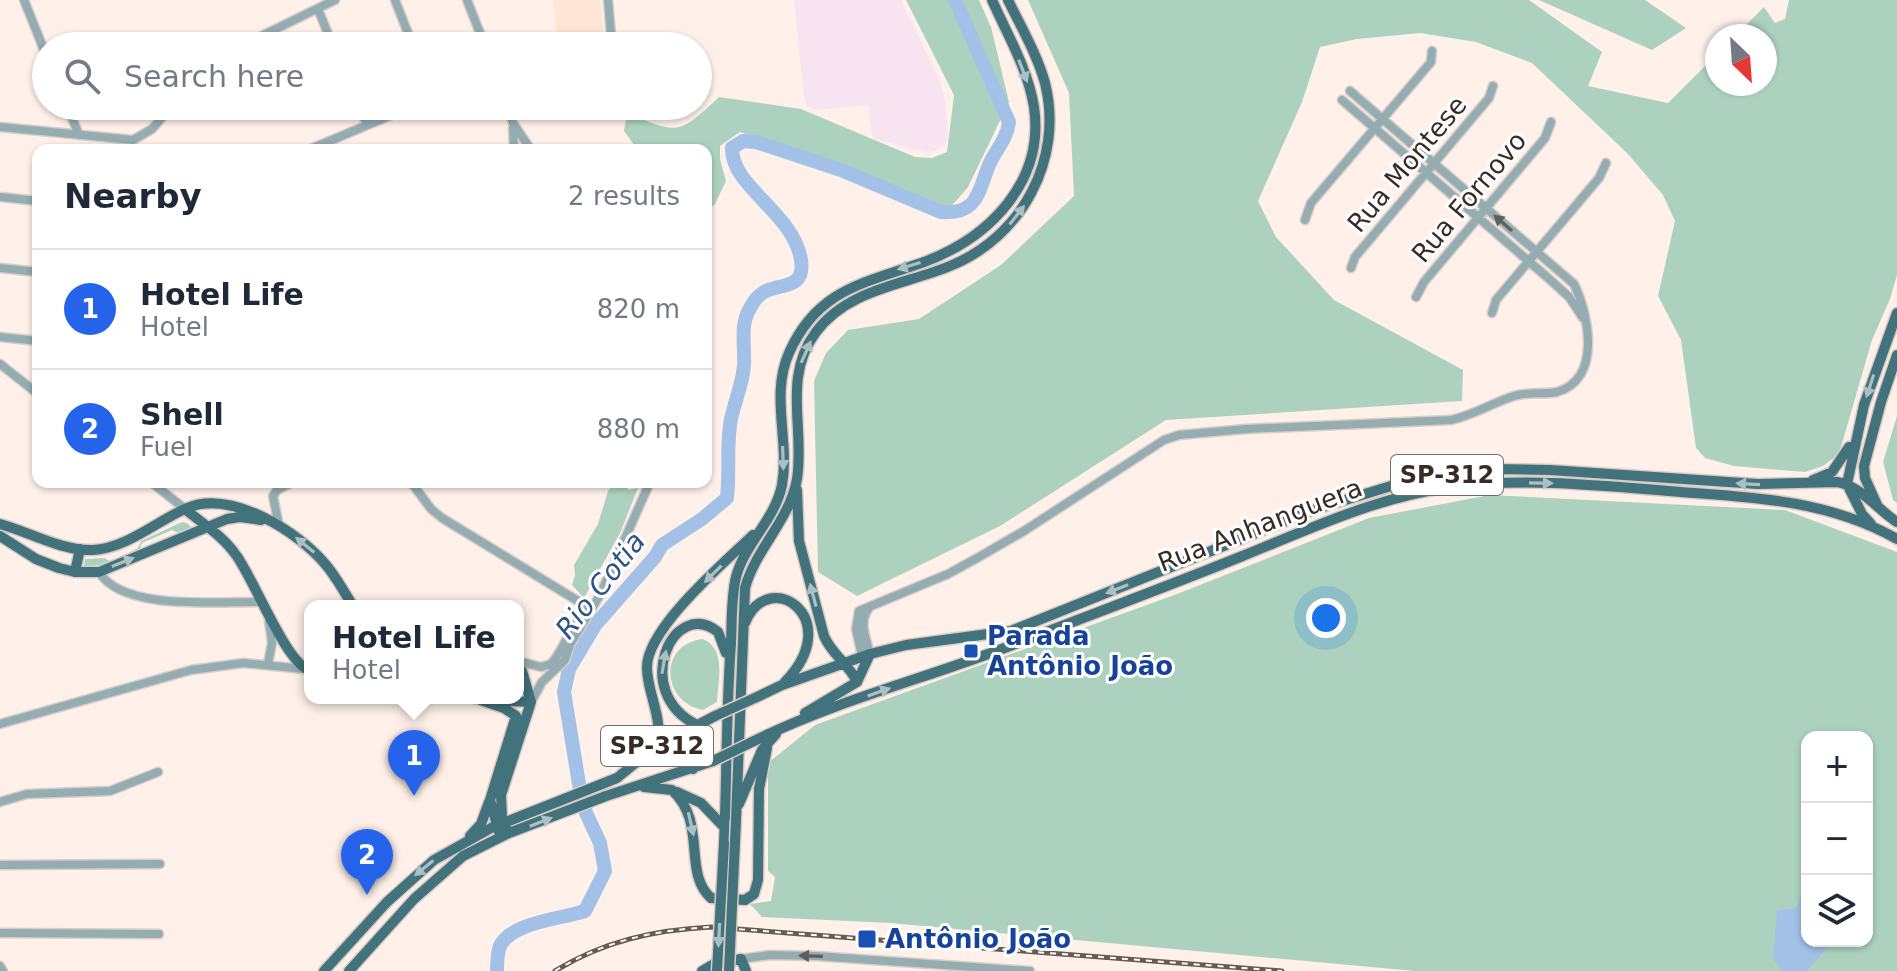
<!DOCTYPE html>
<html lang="en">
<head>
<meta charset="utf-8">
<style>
	:root { --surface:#fff; --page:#f2f2f3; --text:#1f2937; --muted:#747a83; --line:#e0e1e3; --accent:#2563eb }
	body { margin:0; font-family:"DejaVu Sans",sans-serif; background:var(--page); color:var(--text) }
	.controls { position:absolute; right:24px; bottom:24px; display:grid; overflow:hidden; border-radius:16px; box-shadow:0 2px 6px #0004 }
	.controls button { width:72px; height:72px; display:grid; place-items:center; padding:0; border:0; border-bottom:2px solid var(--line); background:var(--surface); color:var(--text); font:40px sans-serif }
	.compass { position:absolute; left:1705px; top:24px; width:72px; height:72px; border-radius:50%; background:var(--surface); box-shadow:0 2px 6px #0004; rotate:155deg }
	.you { position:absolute; left:1326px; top:618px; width:28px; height:28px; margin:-20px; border:6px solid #fff; border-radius:50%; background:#1a73e8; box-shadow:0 0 0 12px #1a73e833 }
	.badge { display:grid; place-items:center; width:52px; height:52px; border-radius:50%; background:var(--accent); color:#fff; font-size:26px; font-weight:700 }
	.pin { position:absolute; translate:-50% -66px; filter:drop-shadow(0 2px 4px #0008) }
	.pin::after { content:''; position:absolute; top:42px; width:28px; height:24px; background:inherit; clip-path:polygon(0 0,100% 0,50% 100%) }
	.popup { position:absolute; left:304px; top:600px; width:220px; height:104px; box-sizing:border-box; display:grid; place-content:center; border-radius:16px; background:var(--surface); filter:drop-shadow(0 2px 6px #0005); font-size:26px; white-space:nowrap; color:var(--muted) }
	.popup b { font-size:30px; color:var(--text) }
	.popup::after { content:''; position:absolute; left:50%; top:100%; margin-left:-16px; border:16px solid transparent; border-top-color:var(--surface) }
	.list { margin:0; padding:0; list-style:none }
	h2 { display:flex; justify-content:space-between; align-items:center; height:104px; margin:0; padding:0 32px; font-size:34px }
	h2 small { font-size:26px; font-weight:400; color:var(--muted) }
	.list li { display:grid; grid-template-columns:52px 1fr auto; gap:24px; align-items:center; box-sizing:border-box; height:120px; padding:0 32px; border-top:2px solid var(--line) }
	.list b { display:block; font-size:30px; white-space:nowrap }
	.list p { margin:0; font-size:26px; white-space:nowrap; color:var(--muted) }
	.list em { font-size:26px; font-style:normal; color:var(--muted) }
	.icon { flex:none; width:44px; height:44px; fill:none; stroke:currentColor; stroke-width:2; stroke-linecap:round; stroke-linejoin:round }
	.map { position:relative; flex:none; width:1897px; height:971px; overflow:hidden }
	.search { position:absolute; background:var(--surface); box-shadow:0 2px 6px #0004; left:32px; top:32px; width:680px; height:88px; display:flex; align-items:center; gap:20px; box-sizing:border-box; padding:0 28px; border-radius:44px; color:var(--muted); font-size:30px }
	.panel { position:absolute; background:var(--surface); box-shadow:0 2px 6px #0004; left:32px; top:144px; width:680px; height:344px; border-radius:16px }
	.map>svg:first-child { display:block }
</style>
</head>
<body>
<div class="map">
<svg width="1897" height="971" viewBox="0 0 1897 971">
	<rect width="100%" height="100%" fill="#fff1e9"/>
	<path fill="#f8e3f1" d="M794,0h107l40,83 5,21 2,35 -7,9 -13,5 -53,-14 -3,-3 -4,-31 -51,5 -10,-4 -3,-8z"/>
	<path fill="#fee5d6" d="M553,0h47l4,41 -2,5h-44z"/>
	<path fill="#acd2bf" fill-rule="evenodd" d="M906,0h73l12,27 18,75 -41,85 -19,22 -209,-77 -20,14v13l6,22 -11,23 -9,8v-62h-68l-14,-19 3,-18c51,21 51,23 92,-16l82,12 114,48 17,1 15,-6 7,-57z
		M1028,0h501l73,52 -14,34 80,17 49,-49v30h48v-48h-30l29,-29 11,16 10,-4 4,-19h108v275l-7,24 -18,41 -33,114 -16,12 -18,6 -71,-6 -29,-8 -9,-10 -15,-108 -23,-44 17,-75 -12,-26 -36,-42 -95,-90 -56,-21 -56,-9 -63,6 -37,8 -18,55 -44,99 18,36 58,63 129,70 -1,31 -296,19 -166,106 -143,70 -39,-24 -4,-191 12,-28 22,-23 71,-11 82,-54 73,-69 -5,-103z
		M1539,0h106l41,28 -34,22z
		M1897,416v87l-4,-3 -10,-38z
		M616,482h11l1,8 10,-2 -18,45 -36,65 -12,-13 3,-10 -1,-10 24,-41 10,-33z
		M1490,495l295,15 112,42v419h-482l-524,-48 -129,-6 -12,-13 21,-3 4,-24 -7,-6v-108l47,-38 362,-131 192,-76zM1807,737h60v204h-60z
		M182,522l5,1 4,4 -13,6 -6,-3 -30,13 -3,8 -26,12 -29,4 1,-8 20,-1 6,4 27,-14 3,-7z
		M703,639c24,11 15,41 14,63l-14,8c-42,-8 -45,-66 0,-71z"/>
	<path fill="#a3c0e7" d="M1807,887v54h26l-26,30h-24l-10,-12 4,-49 18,-1z"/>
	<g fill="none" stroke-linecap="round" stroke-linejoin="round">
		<path stroke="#a3c0e7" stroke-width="14" d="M497,971c0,-8 0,-17 3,-25 12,-24 61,-27 85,-35l20,-40 -5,-28 -14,-30 -7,-29 -15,-92 5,-23 27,-45 59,-67 7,-12 40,-26 25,-21c3,-26 -1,-53 4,-79 4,-19 12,-36 13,-54 1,-18 -4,-39 5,-55 2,-4 7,-12 11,-15 15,-14 46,-2 41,-35 -7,-47 -70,-73 -69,-112l11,-7 13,1 85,28 100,42c39,3 37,-23 49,-49 7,-15 17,-24 19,-41l-54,-122"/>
		<g stroke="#dbcdc5" stroke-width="11">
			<path id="minor" d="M24,0l22,55
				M395,0l18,46
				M467,0l18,46
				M608,0l4,46
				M318,9l15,37
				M241,46l94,-46
				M1342,100l205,177 22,20 14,21
				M67,106l12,29
				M359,106l8,19
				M507,106l6,17 18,27
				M0,127l133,13 19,-11 20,-23
				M513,128l1,22
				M308,150l105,-44
				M0,197l38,4
				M1305,220l6,-17 120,-141 1,-11
				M0,268l38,4
				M1351,268l4,-11 134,-159 4,-12
				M1416,297l8,-15 121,-144 6,-16
				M1492,313l4,-13 103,-122 7,-15
				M0,337l38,4
				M0,364l38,30
				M151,482l34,27
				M411,482l20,27 11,9 149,91
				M279,526l-6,-30 4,-6 16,-8
				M99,572c24,40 122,29 164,30
				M869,608c-11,15 -3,29 1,46
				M862,656l-6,-27 3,-18 89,-37 31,-17 45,-26 140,-91 15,-5 67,-6 205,-9c23,-5 41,-17 63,-24 14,-5 29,-1 43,-4 45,-13 32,-77 17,-108l-224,-193
				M518,661l23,6 10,-3c16,-18 17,-39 39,-55
				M268,664l4,-21 -3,-22
				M531,702l11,-20 23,-22 5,-15 30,-50 50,-113
				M0,724l191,-54 52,-7 61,6
				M0,802l27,-8 83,-3 48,-19
				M0,865l160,-1
				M0,933l159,1
				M741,959l29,-4 46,1 214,15
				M0,966l3,5"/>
		</g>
		<g stroke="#dbcdc5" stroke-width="13">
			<path id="major" d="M1813,480l19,-8 17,-25
				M797,490l2,51 25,95c8,19 25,28 33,46l-52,31
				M1878,507l-13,-29 -1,-12 17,-64 16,-47
				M185,509c18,15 38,27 51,46 17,22 51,111 74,115
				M0,524c30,8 61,27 93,26 34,-2 64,-29 94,-42 44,-19 112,24 139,57 11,13 18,27 27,41
				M1871,524l-9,-10 -15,-30 17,-79 33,-92
				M0,536l36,23 23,9 16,4h24l128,-53 13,-2 21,3
				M75,572l5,-23
				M745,623c23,-58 102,-5 40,59
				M857,682l13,-28
				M757,697l25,-12 88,-31 36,-9 105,-14 305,-122 88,-27 90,-13 56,1 208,14 79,-2c24,4 41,28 60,40
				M475,698l29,10 12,8 -26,84 9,32
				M510,701l21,1
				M697,725c-67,-33 -24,-129 21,-93l8,21
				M675,736c-4,16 4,27 18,33
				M754,741c83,-41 174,-63 261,-97 75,-29 151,-57 225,-87 70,-28 136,-60 212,-70 75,-10 153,-1 229,5 75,5 149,9 216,47
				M655,747c11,-24 -8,-53 -8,-79 -1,-39 78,-106 106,-133
				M644,787l28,3c36,33 10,82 39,108l34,2 9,-6 4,-14 1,-91 8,-41
				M677,792l24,11 23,24
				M739,804l23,-54 14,-16
				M736,820l9,-232c11,-40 45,-68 52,-109 8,-51 -15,-102 19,-147 32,-43 88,-47 134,-66 72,-29 114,-107 95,-183 -8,-29 -24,-56 -37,-83
				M506,827l-4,-10 -1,-22 30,-93 -9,-31 -4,-2
				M470,836l11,-12 8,-22
				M724,843c3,-67 2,-133 7,-200 1,-22 0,-45 5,-66 9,-34 39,-57 46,-92 8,-43 -12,-90 7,-132 28,-64 76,-70 135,-91 65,-24 121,-80 110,-155 -6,-38 -27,-73 -42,-107
				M324,971l63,-69 47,-42 57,-32 126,-50 38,-31 60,-31
				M349,971l65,-72 49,-43 46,-23 97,-37 107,-35
				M702,971l12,-7 27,-5 5,12"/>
		</g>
		<use href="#minor" stroke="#94adb2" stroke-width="8"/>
		<use href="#major" stroke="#42727b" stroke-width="10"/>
		<g stroke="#675a52" stroke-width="5">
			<path id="rail" d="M555,971c49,-30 99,-41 156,-44l571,44"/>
		</g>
		<use href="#rail" stroke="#fff" stroke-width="2" stroke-dasharray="6" stroke-linecap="butt"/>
		<g stroke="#dbcdc5" stroke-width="13" stroke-linecap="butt">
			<path id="major-bridge" d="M715,716l42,-19
				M713,761l41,-20
				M717,971l7,-128
				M729,971l7,-151"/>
		</g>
		<use href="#major-bridge" stroke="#42727b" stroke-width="10"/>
	</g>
	<defs><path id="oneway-solid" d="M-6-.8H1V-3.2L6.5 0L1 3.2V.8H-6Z" transform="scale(2)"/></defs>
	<g fill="#aac0c4">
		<use href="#oneway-solid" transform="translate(1023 71) rotate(69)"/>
		<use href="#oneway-solid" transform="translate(1017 215) rotate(-52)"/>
		<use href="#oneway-solid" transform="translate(909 266) rotate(163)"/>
		<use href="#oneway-solid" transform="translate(806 352) rotate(-66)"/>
		<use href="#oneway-solid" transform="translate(1870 386) rotate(108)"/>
		<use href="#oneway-solid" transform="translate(783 458) rotate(88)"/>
		<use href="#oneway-solid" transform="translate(1541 483) rotate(1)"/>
		<use href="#oneway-solid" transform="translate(1748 484) rotate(-177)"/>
		<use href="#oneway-solid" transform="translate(305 545) rotate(-141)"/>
		<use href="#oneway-solid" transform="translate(123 562) rotate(-22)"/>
		<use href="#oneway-solid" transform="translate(713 574) rotate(135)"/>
		<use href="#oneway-solid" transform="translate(1117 589) rotate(159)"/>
		<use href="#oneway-solid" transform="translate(813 595) rotate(-105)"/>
		<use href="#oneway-solid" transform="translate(664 662) rotate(-80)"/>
		<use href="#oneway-solid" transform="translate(879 692) rotate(-19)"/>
		<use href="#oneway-solid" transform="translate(541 822) rotate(-21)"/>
		<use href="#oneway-solid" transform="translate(691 824) rotate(77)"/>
		<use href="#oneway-solid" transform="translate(424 868) rotate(141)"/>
		<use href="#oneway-solid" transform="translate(719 935) rotate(93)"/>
	</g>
	<g fill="#5d5f5c">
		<use href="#oneway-solid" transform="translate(1503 223) rotate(-139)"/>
		<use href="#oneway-solid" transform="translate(811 956) rotate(-178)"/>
	</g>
	<g fill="#1a4fb4" stroke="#fff" stroke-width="3">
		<rect x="963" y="643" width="16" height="16" rx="4"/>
		<rect x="857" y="929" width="20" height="20" rx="4"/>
	</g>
	<g text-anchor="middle" stroke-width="6" stroke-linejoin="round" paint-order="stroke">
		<g fill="#fff" stroke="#746b65" stroke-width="2">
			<rect x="1391" y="455" width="112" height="40" rx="6"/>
			<rect x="601" y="726" width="112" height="40" rx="6"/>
		</g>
		<g font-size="24" font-weight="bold" fill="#382b23">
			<text x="1447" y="483">SP-312</text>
			<text x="657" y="754">SP-312</text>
		</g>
		<g font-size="26" fill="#382b23" stroke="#fff">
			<text transform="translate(1407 164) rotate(-50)" y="9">Rua Montese</text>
			<text transform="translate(1469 197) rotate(-50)" y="9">Rua Fornovo</text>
			<text transform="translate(1260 525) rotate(-21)" y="9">Rua Anhanguera</text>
		</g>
		<g font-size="26" font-weight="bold" fill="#164399" stroke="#fff" text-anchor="start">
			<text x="987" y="645">Parada<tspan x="987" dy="30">Antônio João</tspan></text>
			<text x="885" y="948">Antônio João</text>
		</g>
		<g font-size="28" font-style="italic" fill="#2e5486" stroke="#fff">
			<text transform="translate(600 585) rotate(-52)" y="10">Rio Cotia</text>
		</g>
	</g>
</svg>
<div class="controls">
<button>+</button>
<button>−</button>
<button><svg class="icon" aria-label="layers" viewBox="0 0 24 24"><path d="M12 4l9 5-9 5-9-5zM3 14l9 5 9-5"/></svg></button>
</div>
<svg class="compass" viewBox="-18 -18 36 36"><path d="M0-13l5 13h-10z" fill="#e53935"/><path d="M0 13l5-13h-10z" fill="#747a83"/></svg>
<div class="you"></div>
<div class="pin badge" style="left:414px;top:796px">1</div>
<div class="popup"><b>Hotel Life</b>Hotel</div>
<div class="pin badge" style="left:367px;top:895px">2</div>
<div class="search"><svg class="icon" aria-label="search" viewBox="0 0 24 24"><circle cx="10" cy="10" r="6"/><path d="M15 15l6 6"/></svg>Search here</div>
<section class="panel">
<h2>Nearby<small>2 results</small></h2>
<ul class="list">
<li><span class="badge">1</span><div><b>Hotel Life</b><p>Hotel</p></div><em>820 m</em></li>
<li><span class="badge">2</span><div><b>Shell</b><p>Fuel</p></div><em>880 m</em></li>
</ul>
</section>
</div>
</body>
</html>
